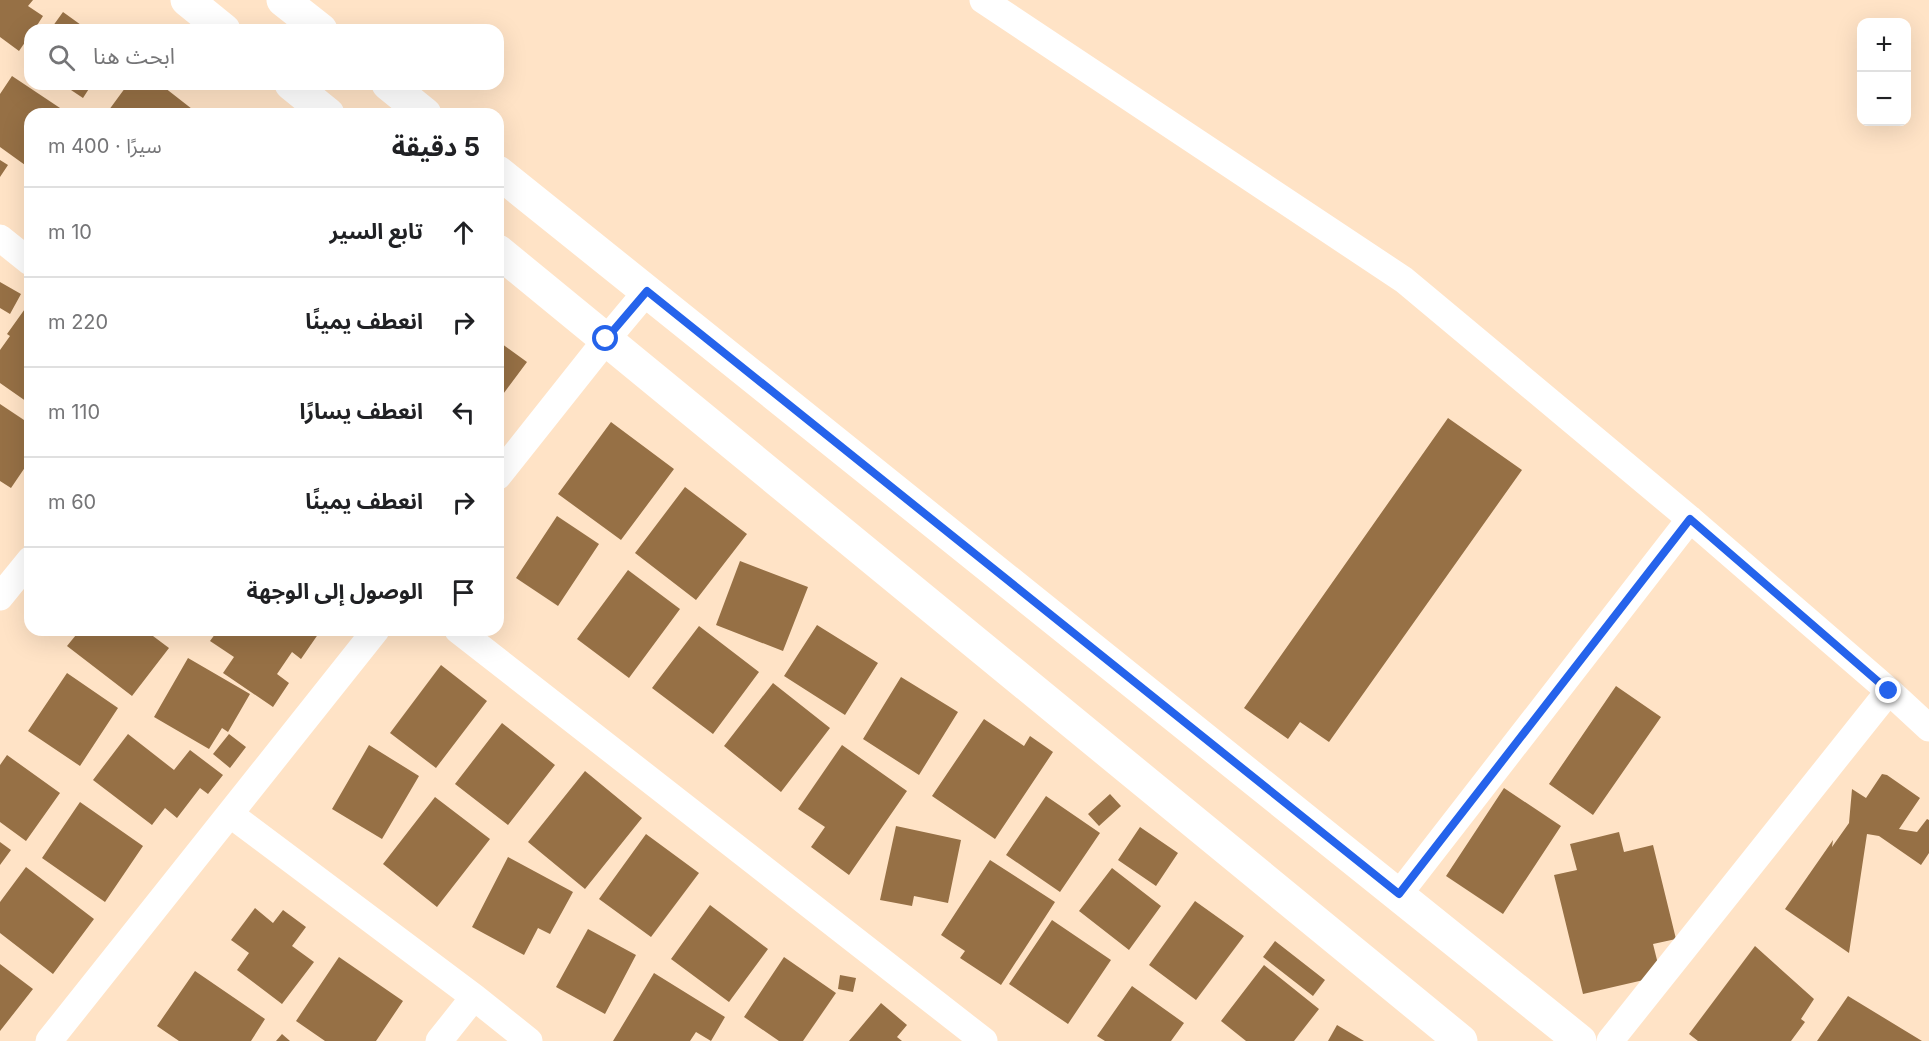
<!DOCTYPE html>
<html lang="ar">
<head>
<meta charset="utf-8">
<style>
	:root { --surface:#fff; --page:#f2f2f2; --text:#202124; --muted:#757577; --line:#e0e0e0 }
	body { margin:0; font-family:Inter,"Noto Sans Arabic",sans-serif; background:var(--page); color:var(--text); direction:rtl }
	.controls { position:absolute; right:18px; top:18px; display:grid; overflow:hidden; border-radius:12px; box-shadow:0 6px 24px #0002 }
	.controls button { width:54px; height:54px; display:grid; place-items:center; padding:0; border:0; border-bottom:2px solid var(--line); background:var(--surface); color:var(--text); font:30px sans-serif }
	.stop { position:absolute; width:18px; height:18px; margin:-14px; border:4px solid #2563eb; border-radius:50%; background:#fff }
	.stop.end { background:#2563eb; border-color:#fff; box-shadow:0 2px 6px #0008 }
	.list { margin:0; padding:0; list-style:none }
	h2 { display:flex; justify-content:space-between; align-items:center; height:78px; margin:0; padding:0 24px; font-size:26px }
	h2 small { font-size:20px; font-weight:400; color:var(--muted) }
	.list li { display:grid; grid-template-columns:39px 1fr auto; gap:18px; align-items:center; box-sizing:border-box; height:90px; padding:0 24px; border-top:2px solid var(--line) }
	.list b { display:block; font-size:22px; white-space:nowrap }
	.list em { font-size:20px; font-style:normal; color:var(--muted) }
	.icon { flex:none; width:33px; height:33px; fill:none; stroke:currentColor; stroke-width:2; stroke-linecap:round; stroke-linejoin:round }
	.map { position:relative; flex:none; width:1929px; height:1041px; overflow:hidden; direction:ltr }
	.search { position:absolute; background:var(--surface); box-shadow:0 6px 24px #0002; left:24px; top:24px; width:480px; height:66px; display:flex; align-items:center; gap:15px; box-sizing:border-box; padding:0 21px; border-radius:18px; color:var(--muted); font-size:22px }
	.panel { position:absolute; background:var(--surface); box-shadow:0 6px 24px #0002; left:24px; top:108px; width:480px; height:528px; border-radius:18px; direction:rtl }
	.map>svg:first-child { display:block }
</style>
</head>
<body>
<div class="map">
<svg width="1929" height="1041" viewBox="0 0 1929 1041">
	<rect width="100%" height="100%" fill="#ffe3c6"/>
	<path fill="#967045" d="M0,0h33l-5,6 15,10 -9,14h-4v5l-11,16 -19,-14z
		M63,12l25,18h-38z
		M12,76l51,34 -3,4h-30v44l-5,7 -25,-18v-53z
		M62,84h30l-9,14z
		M128,84h32l32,25 -4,5h-82z
		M0,160l8,5 -8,12z
		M0,282l21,12 -11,20 -10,-6z
		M27,306l3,3v95l-30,-21v-33l10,-14 -3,-2z
		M498,341l29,21 -29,39z
		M0,404l30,20v36l-19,28 -11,-7z
		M1448,418l74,52 -193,272 -29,-20 -12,17 -44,-31z
		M611,422l63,47 -53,71 -63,-46z
		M685,487l62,47 -51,66 -61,-47z
		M557,516l42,28 -41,62 -42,-28z
		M740,561l68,26 -25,64 -67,-26z
		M628,570l52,39 -51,69 -52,-39z
		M817,625l61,38 -33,52 -61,-39z
		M699,626l60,46 -46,62 -61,-46z
		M80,630h65l24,18 -37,48 -65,-50z
		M218,630h103l-20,29 -9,-7 -15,22 12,9 -16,24 -50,-34 11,-16 -24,-16z
		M188,658l62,36 -22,38 -6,-4 -13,21 -55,-32z
		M441,665l46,36 -51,67 -46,-35z
		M67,673l51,35 -38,58 -52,-35z
		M901,677l57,35 -39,63 -56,-36z
		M773,683l57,45 -49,64 -57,-46z
		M1616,686l45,31 -68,98 -44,-31z
		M984,719l40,27 6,-10 23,16 -58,87 -63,-43z
		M502,723l53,42 -47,60 -53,-41z
		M128,734l46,36 16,-20 33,25 -15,19 -8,-6 -23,30 -12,-10 -13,17 -59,-45z
		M229,734l17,13 -16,21 -17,-14z
		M369,745l50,31 -37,63 -50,-30z
		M842,745l65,46 -58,84 -38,-28 14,-20 -27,-18z
		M7,755l53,38 -34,48 -26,-19v-57z
		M585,771l57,47 -57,71 -57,-47z
		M1882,774l5,1 33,23 -21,31 18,3 10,-13 2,1v33l-8,12 -42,-29 -12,-2 -18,119 -64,-44 48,-69 -1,7 17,-24 3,-34 14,9z
		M1504,788l57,38 -58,88 -57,-38z
		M1110,794l11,12 -22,20 -11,-12z
		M1046,796l54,37 -40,59 -54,-37z
		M435,797l55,42 -53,68 -54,-43z
		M80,802l63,44 -38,56 -63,-44z
		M896,826l65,14 -13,63 -34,-7 -2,10 -32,-6z
		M1140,827l38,26 -22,33 -38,-26z
		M1619,832l5,20 29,-7 23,94 -23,5 8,32 -78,18 -29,-119 23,-5 -7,-26z
		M646,834l53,39 -48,64 -52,-38z
		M0,842l11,8 -11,15z
		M508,857l65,35 -23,42 -12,-6 -14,27 -52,-28z
		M990,860l65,42 -54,83 -41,-27 5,-7 -24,-16z
		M26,867l68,52 -41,55 -53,-41v-31z
		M1112,868l49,38 -32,44 -50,-39z
		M1195,901l49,35 -48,64 -47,-35z
		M710,905l58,44 -39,53 -58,-43z
		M255,908l18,15 10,-13 23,17 -14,19 22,16 -32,42 -45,-34 12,-17 -18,-13z
		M1052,920l59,40 -43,64 -59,-40z
		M588,929l48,26 -31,59 -49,-27z
		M1275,941l50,39 -12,16 -50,-39z
		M1755,946l59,53 -13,20 4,3 -14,19h-93l-9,-7z
		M339,957l64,44 -27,40h-51l-29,-20z
		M784,957l52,36 -33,48h-24l-35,-24z
		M0,964l33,25 -33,42z
		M1264,965l55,44 -25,32h-48l-25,-20z
		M195,971l70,48 -14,22h-72l-22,-15z
		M654,973l71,44 -14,24 -15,-9 -6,9h-77z
		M840,975l16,3 -3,14 -15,-3z
		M1132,986l52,37 -13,18h-66l-8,-5z
		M1848,996l74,45h-105z
		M881,1003l26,22 -10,12 5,4h-53z
		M1337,1025l27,16h-36z
		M282,1034l8,7h-14z"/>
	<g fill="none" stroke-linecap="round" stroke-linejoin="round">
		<path stroke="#fff" stroke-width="27" d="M983,0l421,280 286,239 199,172 40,37
			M0,238l30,24
			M498,476l108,-136 41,-49
			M0,597l30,-37
			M458,630l526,411
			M230,814l244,183 55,44
			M1399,894l291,-375
			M49,1041l327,-411
			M439,1041l35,-44
			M1610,1041l279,-350"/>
		<path stroke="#fff" stroke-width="33" d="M187,0l37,30
			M283,0l38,30
			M291,84l37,30
			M388,84l37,30
			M498,172l1082,869
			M498,251l963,790"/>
	</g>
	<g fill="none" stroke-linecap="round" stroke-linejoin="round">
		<path stroke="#2563eb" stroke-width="8" d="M606,339l41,-48 752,603 291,-375 199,172"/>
	</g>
</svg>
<div class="controls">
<button>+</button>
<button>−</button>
</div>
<div class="stop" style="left:606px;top:339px"></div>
<div class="stop end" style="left:1889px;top:691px"></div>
<div class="search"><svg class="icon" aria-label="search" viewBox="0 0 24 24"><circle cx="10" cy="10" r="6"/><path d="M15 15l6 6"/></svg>ابحث هنا</div>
<section class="panel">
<h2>5 دقيقة<small>سيرًا · 400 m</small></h2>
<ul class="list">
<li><svg class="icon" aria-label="ahead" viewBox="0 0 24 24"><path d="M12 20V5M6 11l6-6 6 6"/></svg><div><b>تابع السير</b></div><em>10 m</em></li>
<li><svg class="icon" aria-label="right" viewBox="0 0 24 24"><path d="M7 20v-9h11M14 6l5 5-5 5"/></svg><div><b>انعطف يمينًا</b></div><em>220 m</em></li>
<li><svg class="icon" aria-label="left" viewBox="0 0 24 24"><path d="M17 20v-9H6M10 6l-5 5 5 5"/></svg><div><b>انعطف يسارًا</b></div><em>110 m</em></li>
<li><svg class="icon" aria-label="right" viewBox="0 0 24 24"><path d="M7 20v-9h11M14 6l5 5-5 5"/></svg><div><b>انعطف يمينًا</b></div><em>60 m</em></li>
<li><svg class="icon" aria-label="arrive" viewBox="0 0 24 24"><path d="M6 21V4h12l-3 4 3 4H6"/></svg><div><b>الوصول إلى الوجهة</b></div></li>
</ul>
</section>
</div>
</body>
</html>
